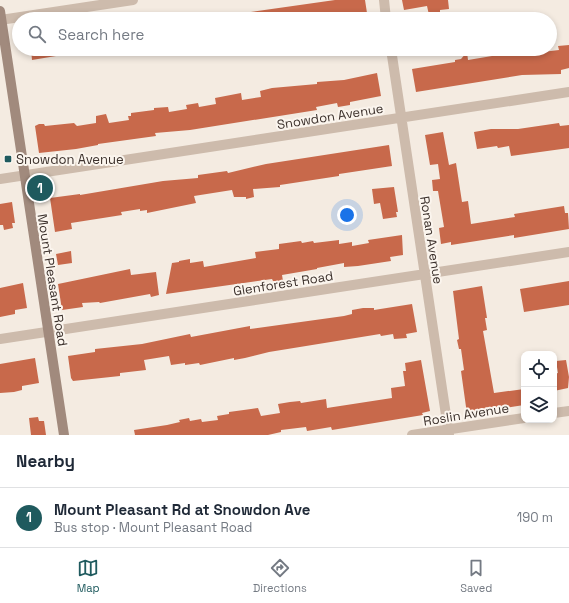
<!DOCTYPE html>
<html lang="en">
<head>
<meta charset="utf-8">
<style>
	:root { --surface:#fff; --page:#f6f6f7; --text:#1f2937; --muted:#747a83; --line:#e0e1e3; --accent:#1f5a5e }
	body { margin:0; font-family:"Space Grotesk",sans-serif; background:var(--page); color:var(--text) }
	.controls { position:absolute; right:12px; bottom:12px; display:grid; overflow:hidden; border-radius:8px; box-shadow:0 2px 6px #0003 }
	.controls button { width:36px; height:36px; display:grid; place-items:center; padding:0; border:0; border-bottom:1px solid var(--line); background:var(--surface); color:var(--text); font:20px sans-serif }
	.you { position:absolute; left:347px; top:215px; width:14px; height:14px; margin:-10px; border:3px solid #fff; border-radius:50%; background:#1a73e8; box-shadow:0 0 0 6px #1a73e833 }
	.badge { display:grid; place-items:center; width:26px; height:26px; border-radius:50%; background:var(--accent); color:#fff; font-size:13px; font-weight:700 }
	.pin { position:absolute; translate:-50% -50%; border:2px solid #fff; box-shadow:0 1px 4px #0006 }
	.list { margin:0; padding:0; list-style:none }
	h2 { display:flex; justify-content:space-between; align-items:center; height:52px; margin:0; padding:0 16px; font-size:17px }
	h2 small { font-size:13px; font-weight:400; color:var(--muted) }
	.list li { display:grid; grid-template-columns:26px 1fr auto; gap:12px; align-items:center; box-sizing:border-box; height:60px; padding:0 16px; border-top:1px solid var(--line) }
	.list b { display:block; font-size:15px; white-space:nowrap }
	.list p { margin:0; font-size:13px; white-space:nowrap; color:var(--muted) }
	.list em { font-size:13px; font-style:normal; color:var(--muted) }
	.icon { flex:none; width:22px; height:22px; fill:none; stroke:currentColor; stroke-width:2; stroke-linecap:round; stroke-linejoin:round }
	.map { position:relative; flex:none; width:569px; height:435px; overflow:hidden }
	.search { position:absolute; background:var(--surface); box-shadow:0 2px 6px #0003; left:12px; right:12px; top:12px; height:44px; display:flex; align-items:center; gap:10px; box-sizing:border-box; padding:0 14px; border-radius:22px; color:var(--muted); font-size:15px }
	.sheet { height:112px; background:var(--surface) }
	nav { display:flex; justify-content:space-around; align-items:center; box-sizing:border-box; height:56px; border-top:1px solid var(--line); background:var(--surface); font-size:11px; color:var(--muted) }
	nav a { display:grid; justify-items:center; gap:2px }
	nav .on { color:var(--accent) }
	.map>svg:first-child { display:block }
</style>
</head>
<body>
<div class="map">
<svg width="569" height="435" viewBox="0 0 569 435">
	<rect width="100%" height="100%" fill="#f4ebe1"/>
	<path fill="#c8694b" d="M335,0h30l2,13 -42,6h-87l-1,-5z
		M402,0h46l1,9 -9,1v4l-11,1 -2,-9 -23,4z
		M569,45v23l-8,2v4l-39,1 -106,17 -4,-23 43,-7v-2l6,-1 6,-7 1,8 24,-4 -1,-3 17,-3 1,3 16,-2 1,3 33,-4 -1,-4z
		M31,49h36l1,5 -36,6z
		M377,73l4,23 -31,6v3l-12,2 -1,-4 -21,4 1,3 -127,20 -35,3 1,3 -58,8v1l-22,4 -37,4 -4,-27 4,-2h5l1,2 29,-3 3,3 19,-3v-7l10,-2 3,9 20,-3 -1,-4h3v-3l23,-3v-2l14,-1 1,5 18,-3 -1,-4 12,-2 1,4 17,-3 -1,-6 26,-5 1,7 19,-3 -1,-6 12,-3 45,-4v-2l27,-2z
		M559,123l1,3 9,-1v23l-58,8 -2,-10 -11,2 -1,-2 -20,3 -3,-17 17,-3h27z
		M443,132l6,33 7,-2 6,39 6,-1 3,23 44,-7 -1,-3 50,-8 1,7h3l1,16 -55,9v-3l-63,10v-3l-10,2 -2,-16 5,-1 -6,-36h-5l-1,-11 8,-1 -2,-15 -8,1 -5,-30z
		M389,145l3,21 -53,8v2l-59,9v2l-27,2 1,8 -8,2v-2h-12l-2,-7 -38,6 2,7 -49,10v-3l-7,1v-2l-19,3 1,3 -51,8 1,6 -17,3 -5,-34 30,-4v1l83,-14 35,-3v-3l29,-4 1,2 38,-9z
		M394,187l4,25h-2l1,5 -14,2 -3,-16 -6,1 -2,-15z
		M12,202l3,21h-3l1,5 -9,2 -1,-5h-3v-21z
		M402,235l1,20 -13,2 1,4 -33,5 -14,1v-4l-27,5v1l-35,6 1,6 -9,2 -2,-4 -106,15 6,-31 7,-1v-1l11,-2v4l13,-2 1,6 52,-9 -1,-6 24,-3v-5l22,-3 1,2 11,-2 1,2 25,-3v4l13,-2v4l17,-3 -1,-3z
		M71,251l1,12 -14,2 -2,-11z
		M130,269l1,6 25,-3 3,23 -8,2 -1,-3 -50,9 -1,-1 -17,1 1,4 -21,3 -4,-26z
		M569,281v24l-45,7 -4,-23z
		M23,283l4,25 -12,2v4l-15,3v-29z
		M482,286l5,32h-2l2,12 -4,1 11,62 30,-4v16l-57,9 -6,-43 3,-1 -3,-21h-2l-2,-9 2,-1 -6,-48z
		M412,304l5,28 -11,2 1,4 -13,1 -1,-5 -12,2 -1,-2 -111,18 -24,6 -11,2v-2l-34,7 -1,-2 -14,2v-2l-14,2 -2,-9 -25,4 2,10 -26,3v3l-47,5 -2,-3 -3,-22 27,-4v-3l47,-5 48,-10 1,3 59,-11v3l94,-13 8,-2v-4l11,-2h11v2z
		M35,358l4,25 -17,3v4l-8,2 -14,1v-29z
		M421,360l9,51 -8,2 1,2 -91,15 -1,-3 -24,4 -1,-4 -25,3v2l-13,3h-133l-1,-5 33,-5 13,-3 -1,-2 10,-2 1,3 11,-2 1,3 16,-2 -1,-4 12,-2v-2l22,-3 7,-1 3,8 19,-3 -2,-9 12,-2 10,-1 1,2 25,-4 1,9 65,-10 -1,-10 14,-2 -2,-15h3l-1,-8z
		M566,360l3,17 -1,11 -14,3v-17l4,-1 -2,-12z
		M38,417l1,4h5l2,14h-15l-2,-17z"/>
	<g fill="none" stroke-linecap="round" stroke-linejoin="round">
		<path stroke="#cdbbac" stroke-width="10" d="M384,0l2,19
			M0,20l133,-20
			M391,49l58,386
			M0,179l569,-87
			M0,339l569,-87
			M554,413l15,-2
			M412,435l112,-17"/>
		<path stroke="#a18a7d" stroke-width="10" d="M0,11l64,424"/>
	</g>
	<rect fill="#1f5a5e" stroke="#fbf5ee" stroke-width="1.5" x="4" y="155" width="8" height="8" rx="2"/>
	<g text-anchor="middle" stroke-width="4" stroke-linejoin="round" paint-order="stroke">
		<g font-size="13" fill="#3b302b" stroke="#fbf5ee">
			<text transform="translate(330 116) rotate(-9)" y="5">Snowdon Avenue</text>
			<text transform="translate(432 240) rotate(81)" y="5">Ronan Avenue</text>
			<text transform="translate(53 280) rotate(81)" y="5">Mount Pleasant Road</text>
			<text transform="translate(283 283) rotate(-9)" y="5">Glenforest Road</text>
			<text transform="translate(466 414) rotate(-9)" y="5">Roslin Avenue</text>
		</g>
		<g font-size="13" fill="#3b302b" stroke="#fbf5ee" text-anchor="start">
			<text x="16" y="164">Snowdon Avenue</text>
		</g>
	</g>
</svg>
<div class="controls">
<button><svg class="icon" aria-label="locate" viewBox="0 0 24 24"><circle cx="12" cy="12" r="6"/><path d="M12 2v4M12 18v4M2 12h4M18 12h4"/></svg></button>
<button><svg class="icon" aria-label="layers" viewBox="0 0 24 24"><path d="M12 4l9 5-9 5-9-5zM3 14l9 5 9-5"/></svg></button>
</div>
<div class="you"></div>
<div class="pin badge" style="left:40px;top:188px">1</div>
<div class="search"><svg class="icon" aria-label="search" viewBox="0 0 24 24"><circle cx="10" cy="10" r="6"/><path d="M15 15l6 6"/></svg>Search here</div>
</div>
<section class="sheet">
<h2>Nearby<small></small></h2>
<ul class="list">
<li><span class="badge">1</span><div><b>Mount Pleasant Rd at Snowdon Ave</b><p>Bus stop · Mount Pleasant Road</p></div><em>190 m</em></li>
</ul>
</section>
<nav>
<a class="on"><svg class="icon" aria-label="map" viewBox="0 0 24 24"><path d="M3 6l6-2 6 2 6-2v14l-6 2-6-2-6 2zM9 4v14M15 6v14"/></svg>Map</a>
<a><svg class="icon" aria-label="directions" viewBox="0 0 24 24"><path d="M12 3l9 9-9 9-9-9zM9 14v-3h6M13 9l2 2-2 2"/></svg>Directions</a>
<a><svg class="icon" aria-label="saved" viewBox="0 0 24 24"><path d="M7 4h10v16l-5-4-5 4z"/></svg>Saved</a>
</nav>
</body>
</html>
